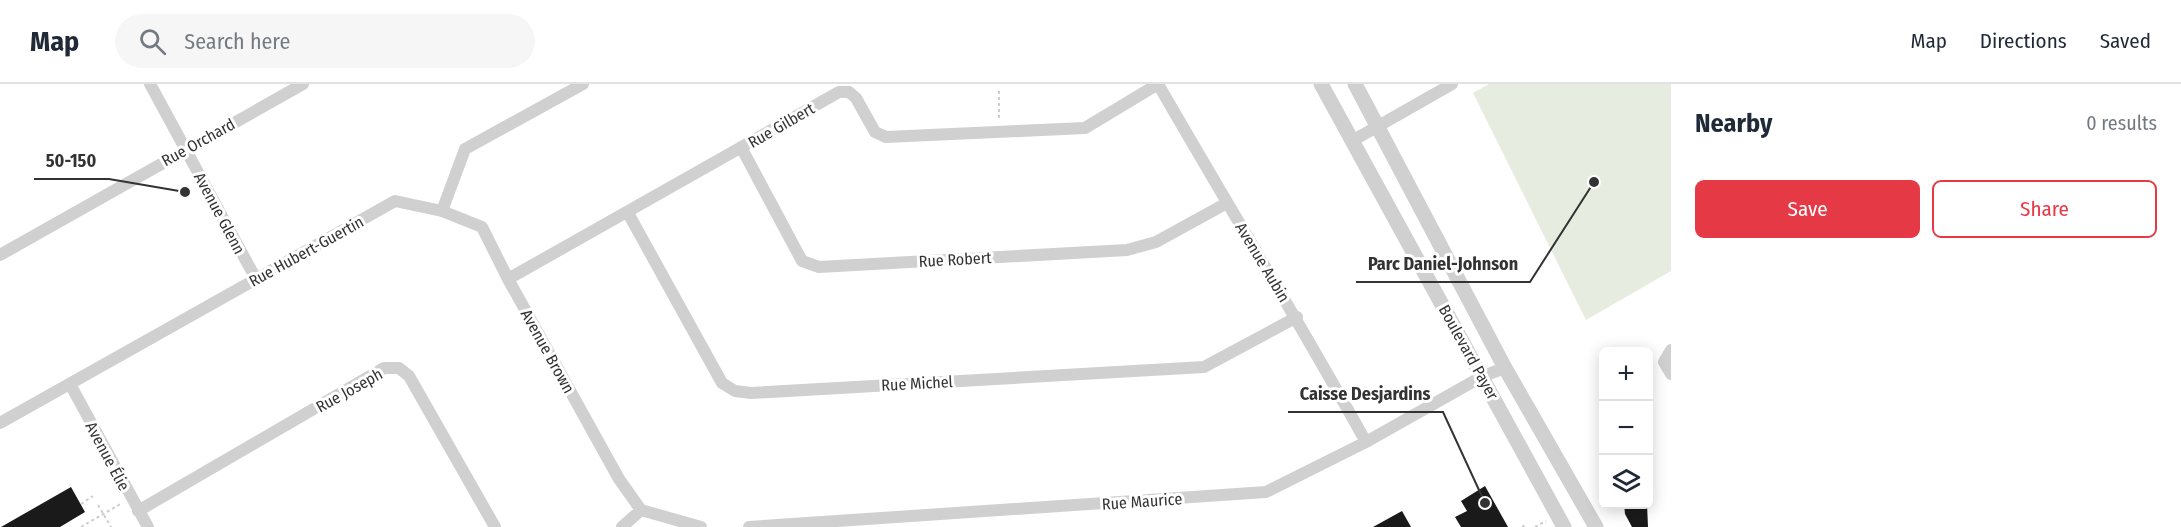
<!DOCTYPE html>
<html lang="en">
<head>
<meta charset="utf-8">
<style>
	:root { --surface:#fff; --page:#f6f6f7; --text:#1f2937; --muted:#747a83; --line:#e0e1e3; --accent:#e63946 }
	body { margin:0; font-family:"Fira Sans Condensed",sans-serif; background:var(--page); color:var(--text) }
	.controls { position:absolute; right:18px; bottom:18px; display:grid; overflow:hidden; border-radius:9px; box-shadow:0 3px 15px #0003 }
	.controls button { width:54px; height:54px; display:grid; place-items:center; padding:0; border:0; border-bottom:2px solid var(--line); background:var(--surface); color:var(--text); font:30px sans-serif }
	.list { margin:0; padding:0; list-style:none }
	h2 { display:flex; justify-content:space-between; align-items:center; height:78px; margin:0; padding:0 24px; font-size:26px }
	h2 small { font-size:20px; font-weight:400; color:var(--muted) }
	.actions { display:flex; gap:12px; padding:18px 24px }
	.actions a { flex:1; padding:14px 0; border:2px solid var(--accent); border-radius:9px; text-align:center; font-size:21px; color:var(--accent) }
	.actions .main { background:var(--accent); color:#fff }
	.icon { flex:none; width:33px; height:33px; fill:none; stroke:currentColor; stroke-width:2; stroke-linecap:round; stroke-linejoin:round }
	.map { position:relative; flex:none; width:1671px; height:443px; overflow:hidden }
	header { display:flex; align-items:center; gap:36px; box-sizing:border-box; height:84px; padding:0 30px; background:var(--surface); border-bottom:2px solid var(--line) }
	header strong { font-size:28px }
	nav { display:flex; gap:33px; margin-inline-start:auto; font-size:21px }
	.search { width:420px; height:54px; background:var(--page); display:flex; align-items:center; gap:15px; box-sizing:border-box; padding:0 21px; border-radius:33px; color:var(--muted); font-size:22px }
	main { display:flex }
	aside { flex:1; background:var(--surface) }
	.map>svg:first-child { display:block }
</style>
</head>
<body>
<header>
<strong>Map</strong>
<div class="search"><svg class="icon" aria-label="search" viewBox="0 0 24 24"><circle cx="10" cy="10" r="6"/><path d="M15 15l6 6"/></svg>Search here</div>
<nav><a>Map</a><a>Directions</a><a>Saved</a></nav>
</header>
<main>
<div class="map">
<svg width="1671" height="443" viewBox="0 0 1671 443">
	<rect width="100%" height="100%" fill="#fff"/>
	<path fill="#e6ecdf" d="M1489,0h182v187l-85,49 -113,-227z"/>
	<path fill="#1a1a1a" d="M1485,402l23,41h-47l-6,-10 12,-6 -6,-10z
		M71,403l14,25 -25,15h-59z
		M1624,420h23l1,23h-16l-7,-13z
		M1402,427l9,16h-38z"/>
	<g fill="none" stroke-linecap="round" stroke-linejoin="round">
		<path stroke="#cdcdcd" stroke-width="2" stroke-dasharray="3 3" stroke-linecap="butt" d="M999,7v29
			M81,420l12,-8
			M98,421l13,22
			M81,443l41,-24
			M1522,443l4,-3
			M1535,443l11,-6"/>
		<path stroke="#d0d0d0" stroke-width="12" d="M150,0l106,195
			M1158,0c69,120 141,237 208,358
			M1352,57l100,-57
			M741,63l61,114 17,6 308,-17 29,-8 71,-39
			M442,127l23,-62 118,-65
			M628,129l94,170 13,8 16,2 453,-26 93,-50
			M0,171l303,-171
			M508,195l331,-187h10l7,6 19,34 11,5 199,-9 73,-44
			M1671,266l-7,12 7,12
			M70,300l78,143
			M0,339l395,-222 47,10 40,16 26,52 111,200 22,31
			M641,426l60,17
			M138,427l246,-143h15l10,8 86,151
			M622,443l19,-17
			M749,443l517,-35 100,-50 117,-66 22,-8"/>
		<path stroke="#d0d0d0" stroke-width="15" d="M1321,0l243,443
			M1355,0l150,284 91,159"/>
	</g>
	<g text-anchor="middle" stroke-width="6" stroke-linejoin="round" paint-order="stroke">
		<g font-size="16" fill="#333" stroke="#fff">
			<text transform="translate(781 41) rotate(-30)" y="6">Rue Gilbert</text>
			<text transform="translate(198 58) rotate(-29)" y="6">Rue Orchard</text>
			<text transform="translate(220 129) rotate(62)" y="6">Avenue Glenn</text>
			<text transform="translate(306 167) rotate(-29)" y="6">Rue Hubert-Guertin</text>
			<text transform="translate(955 175) rotate(-3)" y="6">Rue Robert</text>
			<text transform="translate(1263 178) rotate(59)" y="6">Avenue Aubin</text>
			<text transform="translate(548 267) rotate(61)" y="6">Avenue Brown</text>
			<text transform="translate(1469 268) rotate(61)" y="6">Boulevard Payer</text>
			<text transform="translate(917 299) rotate(-3)" y="6">Rue Michel</text>
			<text transform="translate(349 306) rotate(-29)" y="6">Rue Joseph</text>
			<text transform="translate(108 372) rotate(62)" y="6">Avenue Élie</text>
			<text transform="translate(1142 417) rotate(-4)" y="6">Rue Maurice</text>
		</g>
	</g>
	<path fill="none" stroke="#333" stroke-width="2" d="M185 108L109 95H34M1594 98L1530 198H1356M1485 419L1443 328H1288"/>
	<g fill="#333" stroke="#fff" stroke-width="2">
		<circle cx="185" cy="108" r="6"/>
		<circle cx="1594" cy="98" r="6"/>
		<circle cx="1485" cy="419" r="6"/>
	</g>
	<g font-size="18" text-anchor="middle" font-weight="bold" fill="#333" stroke="#fff" stroke-width="6" stroke-linejoin="round" paint-order="stroke">
		<text x="71" y="83">50-150</text>
		<text x="1443" y="186">Parc Daniel-Johnson</text>
		<text x="1365" y="316">Caisse Desjardins</text>
	</g>
</svg>
<div class="controls">
<button>+</button>
<button>−</button>
<button><svg class="icon" aria-label="layers" viewBox="0 0 24 24"><path d="M12 4l9 5-9 5-9-5zM3 14l9 5 9-5"/></svg></button>
</div>
</div>
<aside>
<h2>Nearby<small>0 results</small></h2>
<ul class="list">
</ul>
<div class="actions"><a class="main">Save</a><a>Share</a></div>
</aside>
</main>
</body>
</html>
